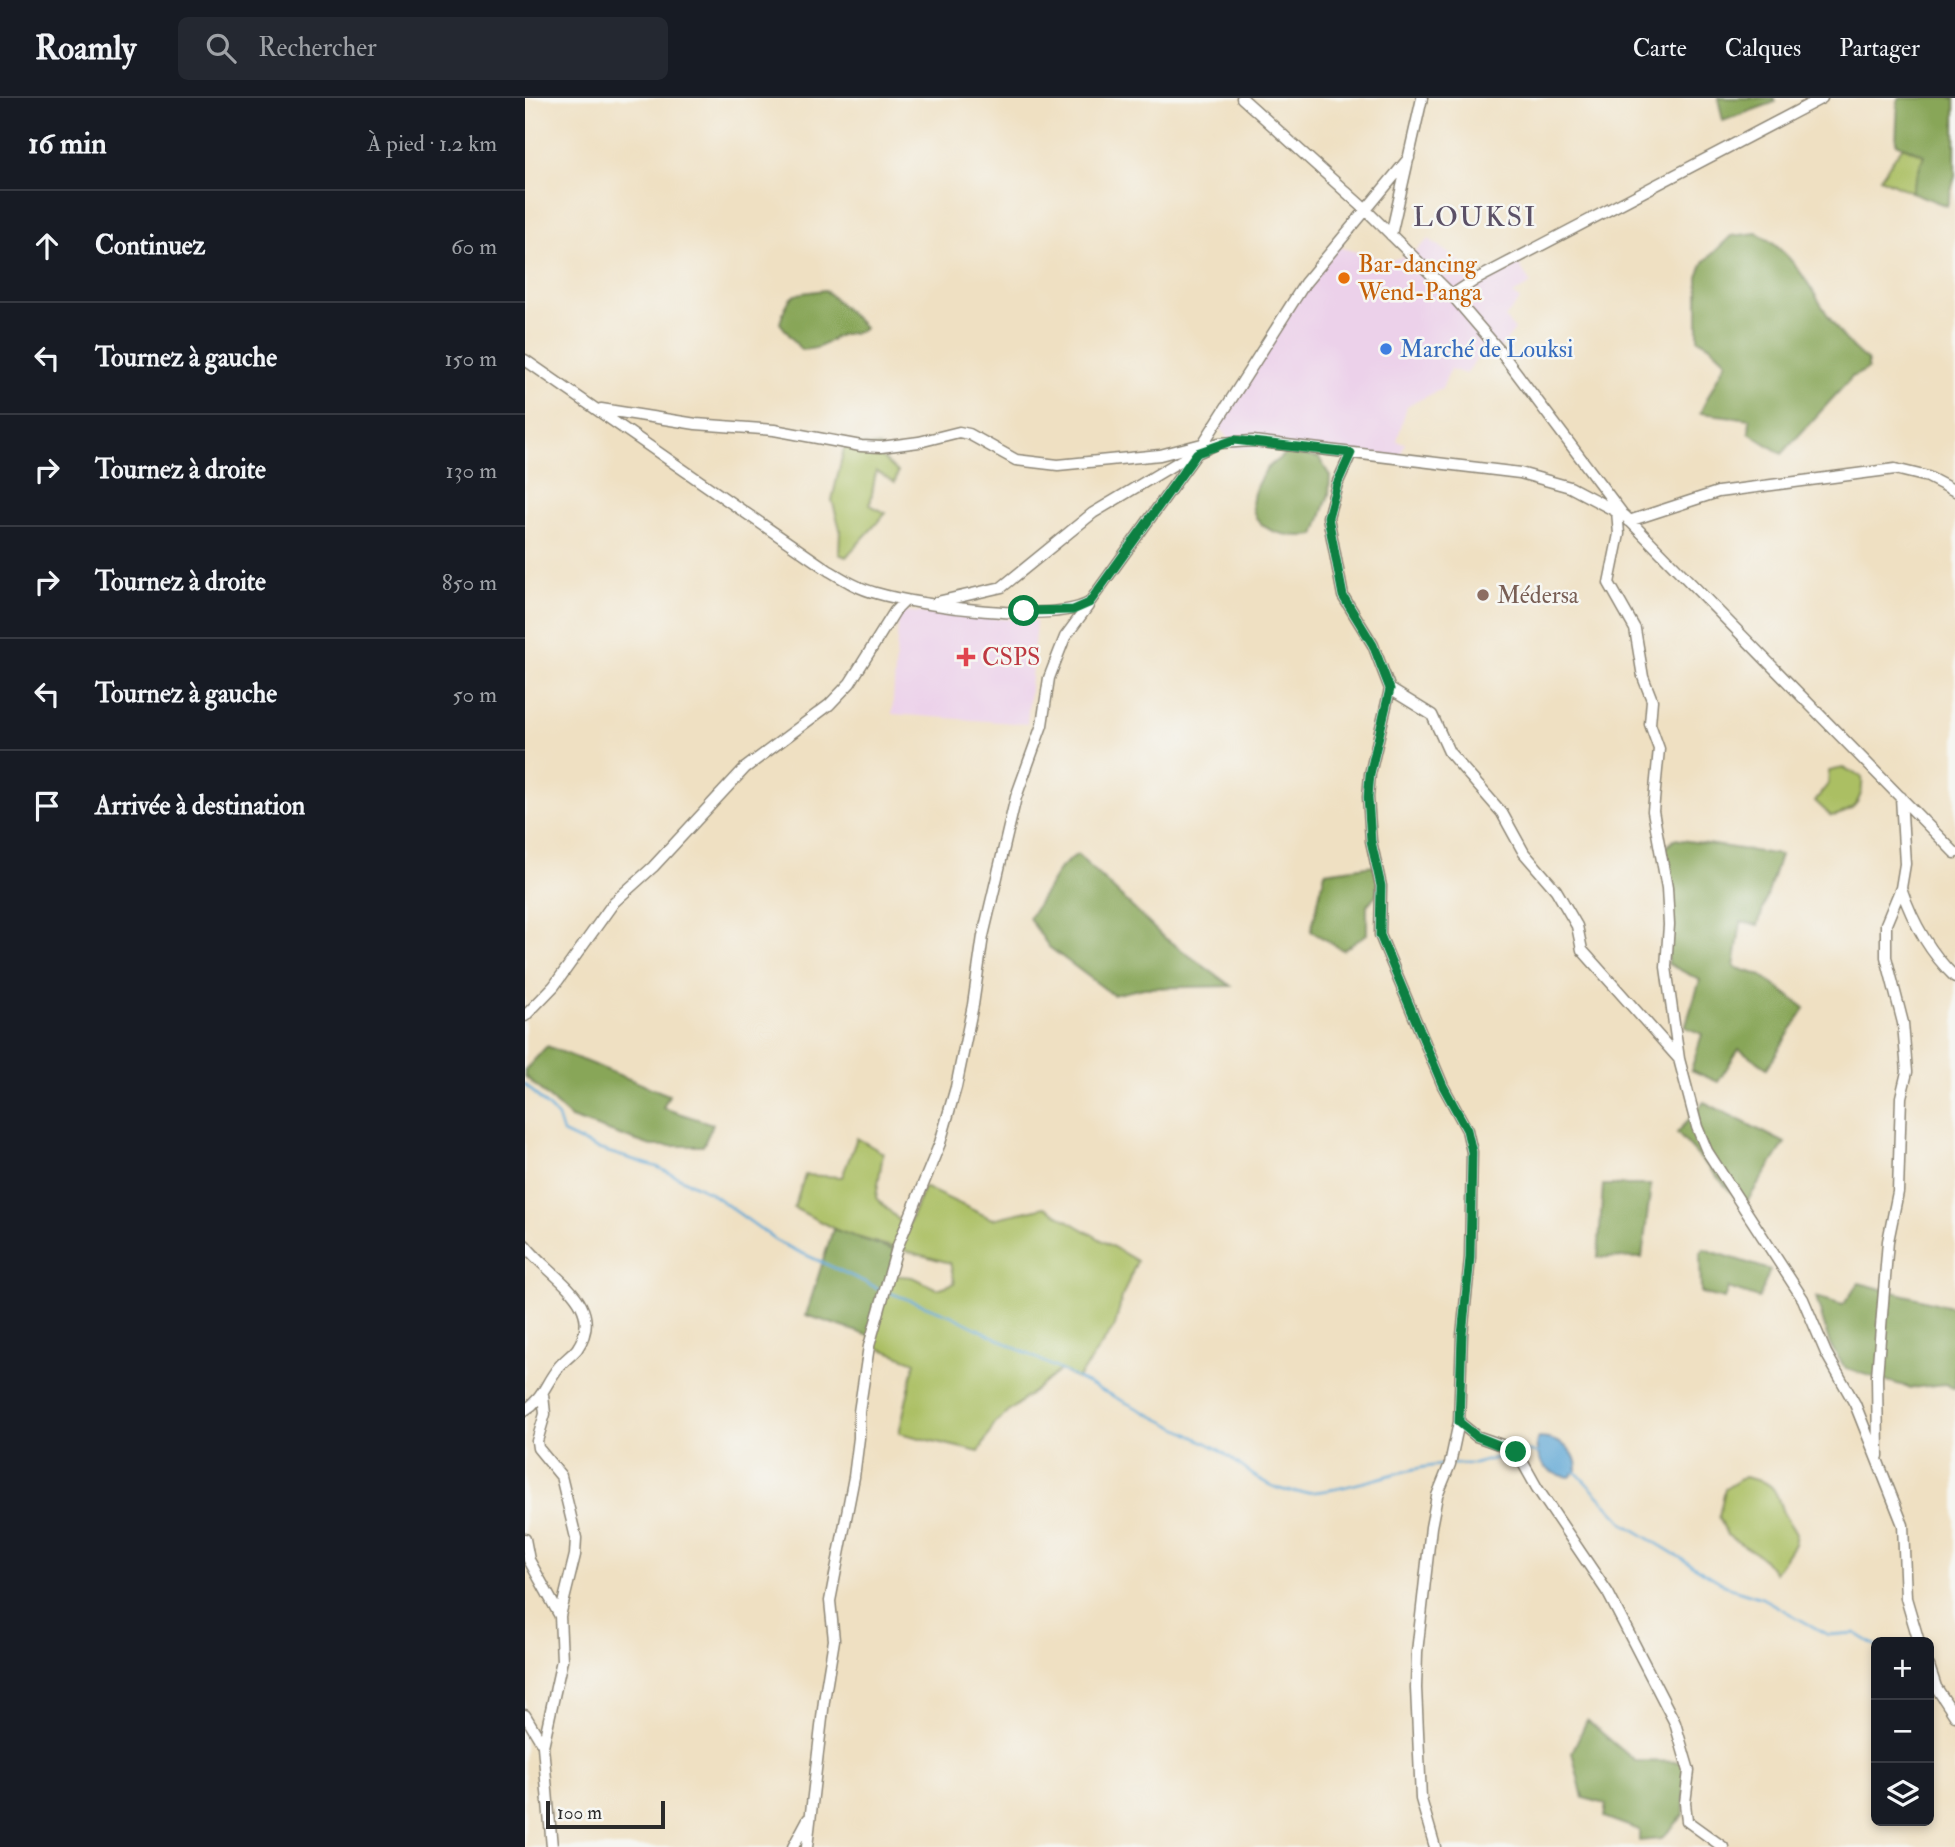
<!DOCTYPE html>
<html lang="fr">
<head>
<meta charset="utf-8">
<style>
	:root { --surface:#171b24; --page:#242831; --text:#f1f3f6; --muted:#9ea1a6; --line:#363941 }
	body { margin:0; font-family:"IM FELL Double Pica",serif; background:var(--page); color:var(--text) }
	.controls { position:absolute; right:21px; bottom:21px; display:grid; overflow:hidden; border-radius:10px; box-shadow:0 4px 10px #0003 }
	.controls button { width:63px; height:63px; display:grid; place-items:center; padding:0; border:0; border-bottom:2px solid var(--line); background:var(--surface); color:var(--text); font:35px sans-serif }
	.scale { position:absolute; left:21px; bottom:18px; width:119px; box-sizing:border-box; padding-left:7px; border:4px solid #2b2b2b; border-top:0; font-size:19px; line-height:24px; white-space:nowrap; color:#2b2b2b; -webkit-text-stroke:5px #f6f6f2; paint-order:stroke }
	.stop { position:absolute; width:21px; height:21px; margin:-16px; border:5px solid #0b8043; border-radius:50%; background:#fff }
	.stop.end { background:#0b8043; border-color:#fff; box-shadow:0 2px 7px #0008 }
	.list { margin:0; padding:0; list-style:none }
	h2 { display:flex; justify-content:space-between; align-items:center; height:91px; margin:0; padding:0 28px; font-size:30px }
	h2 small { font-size:23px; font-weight:400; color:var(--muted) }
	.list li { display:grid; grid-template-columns:46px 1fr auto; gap:21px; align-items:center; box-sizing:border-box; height:112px; padding:0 28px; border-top:2px solid var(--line) }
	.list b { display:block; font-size:26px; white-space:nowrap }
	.list em { font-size:23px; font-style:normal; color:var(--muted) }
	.icon { flex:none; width:38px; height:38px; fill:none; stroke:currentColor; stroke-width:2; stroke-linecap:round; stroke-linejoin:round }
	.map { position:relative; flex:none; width:1430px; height:1749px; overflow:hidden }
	header { display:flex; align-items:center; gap:42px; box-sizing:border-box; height:98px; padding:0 35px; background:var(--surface); border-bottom:2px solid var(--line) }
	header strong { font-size:33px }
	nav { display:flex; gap:38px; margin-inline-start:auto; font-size:24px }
	.search { width:490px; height:63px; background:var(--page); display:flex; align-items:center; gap:18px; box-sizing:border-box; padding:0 24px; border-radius:10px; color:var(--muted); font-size:26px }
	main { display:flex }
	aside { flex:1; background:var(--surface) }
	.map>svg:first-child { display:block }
</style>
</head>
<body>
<header>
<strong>Roamly</strong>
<div class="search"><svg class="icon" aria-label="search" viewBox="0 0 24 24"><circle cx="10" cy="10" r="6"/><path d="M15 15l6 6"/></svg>Rechercher</div>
<nav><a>Carte</a><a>Calques</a><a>Partager</a></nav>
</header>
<main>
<aside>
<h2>16 min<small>À pied · 1.2 km</small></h2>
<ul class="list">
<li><svg class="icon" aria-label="ahead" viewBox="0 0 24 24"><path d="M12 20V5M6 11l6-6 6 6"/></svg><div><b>Continuez</b></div><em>60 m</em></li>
<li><svg class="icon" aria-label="left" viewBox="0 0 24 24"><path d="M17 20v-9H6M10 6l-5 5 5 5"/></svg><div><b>Tournez à gauche</b></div><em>150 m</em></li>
<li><svg class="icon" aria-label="right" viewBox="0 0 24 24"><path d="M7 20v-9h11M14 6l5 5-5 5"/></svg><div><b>Tournez à droite</b></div><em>130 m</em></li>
<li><svg class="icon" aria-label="right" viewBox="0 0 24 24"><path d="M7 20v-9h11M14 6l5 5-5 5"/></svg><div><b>Tournez à droite</b></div><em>850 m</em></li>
<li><svg class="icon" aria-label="left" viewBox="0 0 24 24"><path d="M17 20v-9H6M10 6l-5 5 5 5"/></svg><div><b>Tournez à gauche</b></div><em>50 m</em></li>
<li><svg class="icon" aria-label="arrive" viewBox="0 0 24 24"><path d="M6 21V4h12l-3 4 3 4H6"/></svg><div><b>Arrivée à destination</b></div></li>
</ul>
</aside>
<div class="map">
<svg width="1430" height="1749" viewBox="0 0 1430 1749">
	<rect width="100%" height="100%" fill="#f6f6f2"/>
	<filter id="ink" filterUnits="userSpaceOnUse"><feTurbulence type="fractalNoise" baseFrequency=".0143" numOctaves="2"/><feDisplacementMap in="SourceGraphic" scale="14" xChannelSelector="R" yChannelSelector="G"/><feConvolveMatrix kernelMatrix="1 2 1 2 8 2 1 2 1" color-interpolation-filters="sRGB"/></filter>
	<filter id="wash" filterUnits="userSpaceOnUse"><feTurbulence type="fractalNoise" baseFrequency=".00686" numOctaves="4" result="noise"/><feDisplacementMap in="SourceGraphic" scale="28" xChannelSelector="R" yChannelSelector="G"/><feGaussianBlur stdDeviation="1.57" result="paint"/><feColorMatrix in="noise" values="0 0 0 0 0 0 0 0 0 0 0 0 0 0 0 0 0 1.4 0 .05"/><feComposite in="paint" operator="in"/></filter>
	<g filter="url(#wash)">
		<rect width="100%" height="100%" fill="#efe0c2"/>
		<path fill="#ecd1ea" d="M904,141l31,23 14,20 42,-22 15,24 -18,10 7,6 -15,18 10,12 -18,22 -13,-4 -18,26 -16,-5 -8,20 -35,17 -10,35 8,2 -6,17 -131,-13 -35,1 -16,-26 37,-59 82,-117 51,15 24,-6z
			M374,513l137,10 -9,103 -135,-10z"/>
		<path fill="#abbf63" stroke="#6b7547" stroke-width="2" d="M1378,48l21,9 -13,37 -31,-14z
			M320,346l35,3 -1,8 19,17 -3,10 -19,-11 -6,34 16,8 -40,44 -7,-3 1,-25 -8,-29z
			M1318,670l19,9c2,23 -8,36 -31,39l-16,-15 13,-17 1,-13z
			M332,1040l26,15 -7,45 31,30 17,-41 68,32 53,-12 92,54 -15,36 -7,29 -38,53 -17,-9 -65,53 -16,29 -80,-19 16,-71 -44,-17 19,-70 22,2 25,12 18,-6 -5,-20 -108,-30 -48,-25 11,-33 37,2z
			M1219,1379c29,7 29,6 38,33 3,8 10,16 14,24l-2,10 -19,29 -13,-16 -35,-22 -8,-19 6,-27z"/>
		<path fill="#88a659" stroke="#5a6842" stroke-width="2" d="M1193,0h56l1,4 -52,19z
			M1373,0h57v78l-8,30 -36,-14 13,-37 -28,-12z
			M1232,135c57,31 61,91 111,128v8l-16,8 -70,77 -33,-21 1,-14 -50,-6 26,-52 -17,-16 -11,-6v-62l6,-15 27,-26z
			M300,192l40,38c-9,8 -17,3 -27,8 -17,9 -16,13 -37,14l-21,-27c10,-34 13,-28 45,-33z
			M762,355l32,5 11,18 -1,18 -14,41c-46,6 -84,-17 -49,-65 4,-6 15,-12 21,-17z
			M1150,741l105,16 -22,70 -17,-3 -7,45 28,9 43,32 -38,60 -28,-19 -21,33 -27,-12 11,-36 -17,-7 15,-47 -32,-16v-99l-7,-13z
			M552,756l84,81 70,51 -87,2 -31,7 -64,-48 -20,-29 31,-50z
			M849,767l4,19 -2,11 -9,10v29l-24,16 -32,-19 14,-59z
			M22,948l122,49 -6,13 50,16 -10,22h-52l-80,-28 -46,-42v-6z
			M1179,1004l81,41 -41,63 -67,-73z
			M1078,1087h48l-9,73 -44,-1z
			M308,1131l64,22 -24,86 -67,-22z
			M1179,1151l66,21 -11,28 -31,-10 -4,11 -23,-6 -1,-39z
			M1334,1185l96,25v81l-10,-5 -34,4 -65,-19 -16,-24 -14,-48 27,8z
			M1062,1622l48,41 49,1v53l-23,24 -22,2v-11l-35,-13 2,-13 -23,-6 -11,-46z"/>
		<path fill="#5da6d4" stroke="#446880" stroke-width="2" d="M1014,1340c19,1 38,10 38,32l-7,7c-23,-3 -32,-11 -34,-34z"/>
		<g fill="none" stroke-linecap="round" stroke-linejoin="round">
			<path stroke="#5da6d4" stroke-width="2.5" d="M0,986l33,33 5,16 32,15 62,19 52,25 71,51 102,47
				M363,1194l62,23 237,118c11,6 24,11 34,18 19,13 37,31 59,38 45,15 119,-24 166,-24
				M996,1353l17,2
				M927,1366h22l37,-10
				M1050,1373l50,53 105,64 32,10 66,37 27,-2 21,13"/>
		</g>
	</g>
	<g filter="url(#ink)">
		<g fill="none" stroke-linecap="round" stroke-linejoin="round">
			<g stroke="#8d8676" stroke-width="13">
				<path id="minor" d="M717,0l124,112 86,85 48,56 122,162
					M866,137l31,-137
					M927,197l23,-15 347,-182
					M0,262l303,210c15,9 31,19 48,23 44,13 174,31 213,10l108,-150 22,-10 34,-2 267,32 50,14 55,29 330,337
					M76,311l95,15 78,6 87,16 20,1 38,-5 40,-10 10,2 47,26 42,5 102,-10 42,-11
					M674,352l106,-167 104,-125
					M826,355l-14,31 -9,33 15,79 30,49 17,44 -20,85 -2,23 3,44 10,45 -1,49 63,151 24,44 5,22 -2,106 -8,77 -3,87 -9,42 -13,32 -6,31 -14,125 -1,36 5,111 14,48
					M1092,413l2,23 -10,49 26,46 8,48 9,23 -2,24 9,25 -6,62 14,77 2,37 -3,42 13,92
					M1104,423l89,-29 177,-23 33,8 27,14
					M412,504l65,-15 91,-74 102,-61
					M865,591l42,26 17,37 53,61 22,40 32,37 21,36 5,24 97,109 18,68 10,24 96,148 23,54 29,51 48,121 3,73 13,44
					M1376,790c11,32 29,65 54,89
					M0,918l29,-30 60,-84 39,-35 92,-99 84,-63 21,-22 45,-72 11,-11
					M0,1147c24,32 83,58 52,104 -6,7 -14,12 -19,19 -13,16 -15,31 -33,42
					M18,1297l2,19 -8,27 1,7 23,28 15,62 -1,17 -15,61 2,44 -19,86 9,101
					M934,1324l17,14 34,12 8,6 19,34 71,105 67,130 14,48 -4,32 2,18 36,26
					M1353,1358l-1,-80 11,-135 10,-49 3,-95 6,-25 -4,-49 -17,-66v-33l15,-36 4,-24 -4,-67
					M0,1441l4,21 31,56
					M1404,1568l7,21 19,29
					M0,1617l18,30
					M268,1749l15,-28
					M282,1749l17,-146 10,-61 -4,-39 24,-124 5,-39v-26l10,-66 28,-98 43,-105 16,-56 17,-82 10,-69 33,-139 26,-72 7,-47 16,-41 23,-31"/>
			</g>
			<use href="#minor" stroke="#fff" stroke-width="10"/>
		</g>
	</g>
	<g fill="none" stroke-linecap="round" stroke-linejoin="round" filter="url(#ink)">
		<path stroke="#0b8043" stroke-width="9" d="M499,513l49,-1 16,-7 108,-150 37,-13 117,13 -14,31 -9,33 15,79 30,49 17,44 -20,85 -2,23 3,44 10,45 -1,49 63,151 24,44 5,22 -2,106 -8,77 -3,87 17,14 40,16"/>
	</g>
	<circle fill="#e8710a" stroke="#f6f6f2" stroke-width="2.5" cx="819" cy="180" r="7"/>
	<circle fill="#3f7fe0" stroke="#f6f6f2" stroke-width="2.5" cx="861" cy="251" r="7"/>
	<circle fill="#8d6e63" stroke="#f6f6f2" stroke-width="2.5" cx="958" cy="497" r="7"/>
	<path fill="#e0444e" stroke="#f6f6f2" stroke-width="2.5" d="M437.5 548.5h7v7h7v7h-7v7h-7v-7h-7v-7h7z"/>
	<g text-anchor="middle" stroke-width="5" stroke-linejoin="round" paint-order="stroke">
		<g font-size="24" fill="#c56008" stroke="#f6f6f2" text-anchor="start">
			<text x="833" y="174">Bar-dancing<tspan x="833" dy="28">Wend-Panga</tspan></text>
		</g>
		<g font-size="24" fill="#366cbe" stroke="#f6f6f2" text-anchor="start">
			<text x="875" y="259">Marché de Louksi</text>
		</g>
		<g font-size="24" fill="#785e54" stroke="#f6f6f2" text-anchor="start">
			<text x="972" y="505">Médersa</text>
		</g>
		<g font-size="24" fill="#be3a42" stroke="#f6f6f2" text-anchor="start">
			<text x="457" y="567">CSPS</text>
		</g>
		<g font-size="28" letter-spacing="2" fill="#5c5167" stroke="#f6f6f2">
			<text x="950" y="128">LOUKSI</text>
		</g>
	</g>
</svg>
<div class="controls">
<button>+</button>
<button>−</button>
<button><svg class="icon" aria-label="layers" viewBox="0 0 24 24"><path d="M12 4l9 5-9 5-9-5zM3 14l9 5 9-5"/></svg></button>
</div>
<div class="scale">100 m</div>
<div class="stop" style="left:499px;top:513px"></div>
<div class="stop end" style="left:991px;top:1354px"></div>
</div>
</main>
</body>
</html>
